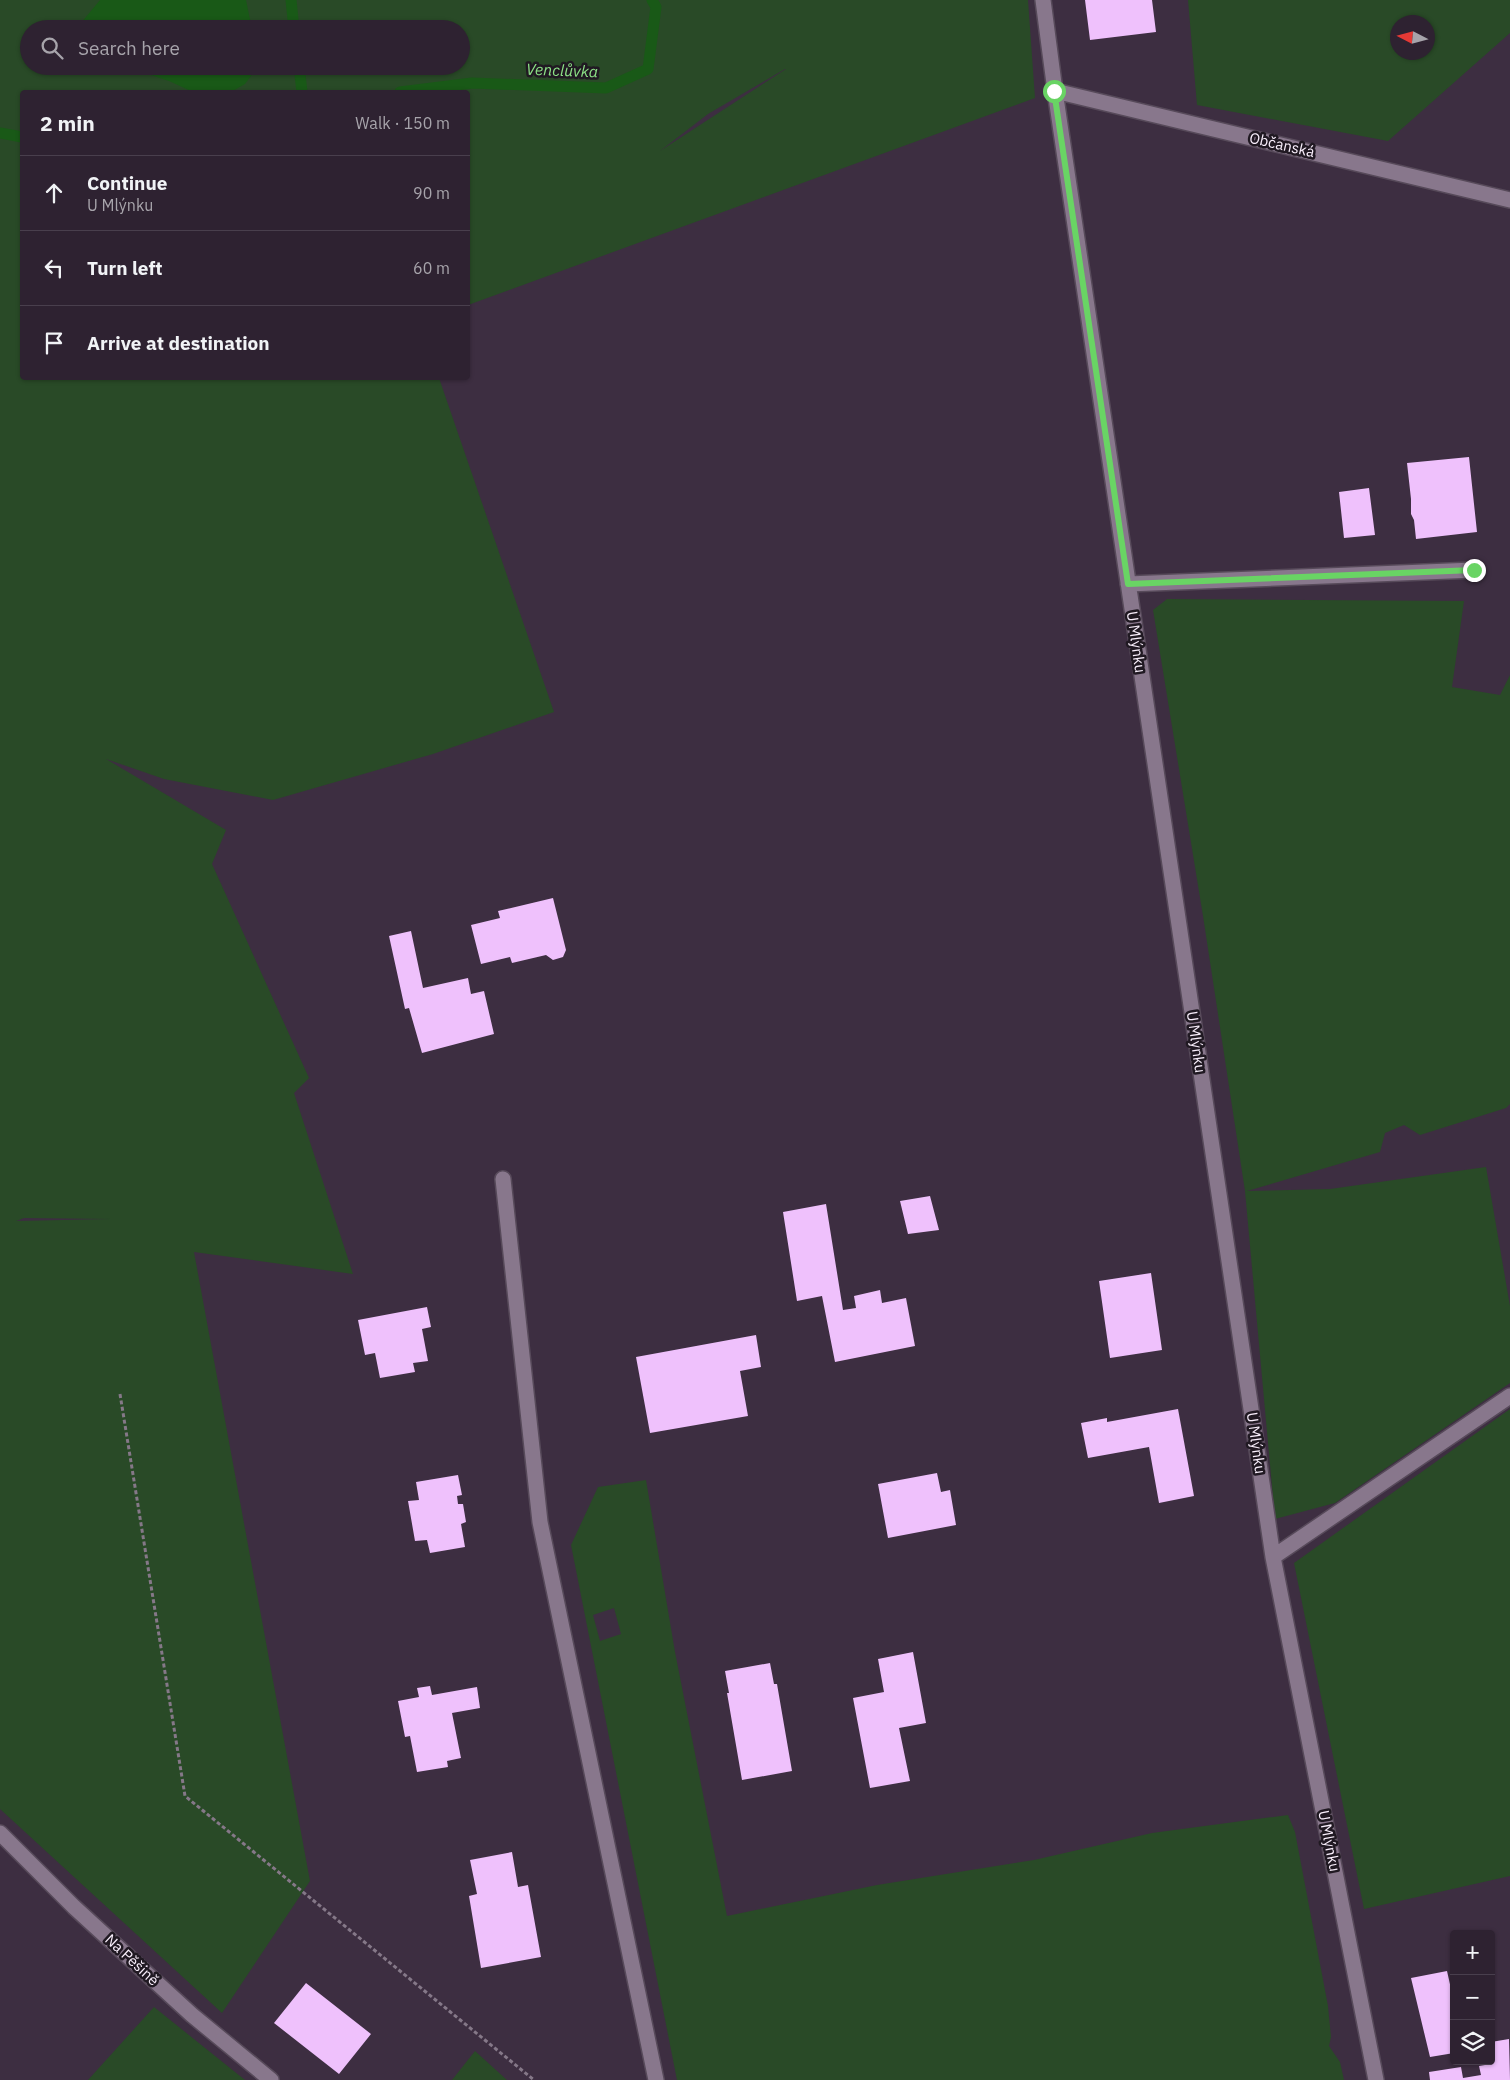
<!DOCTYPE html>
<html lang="en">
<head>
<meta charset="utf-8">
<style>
	:root { --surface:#2e2231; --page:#3a2f3d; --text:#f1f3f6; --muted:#a7a4ab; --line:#493f4d }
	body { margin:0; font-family:"IBM Plex Sans",sans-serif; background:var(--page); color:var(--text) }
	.controls { position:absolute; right:15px; bottom:15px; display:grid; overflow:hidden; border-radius:5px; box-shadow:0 1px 4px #0004 }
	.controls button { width:45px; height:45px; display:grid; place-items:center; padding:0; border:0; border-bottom:1px solid var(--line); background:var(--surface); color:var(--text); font:25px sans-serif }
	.compass { position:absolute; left:1390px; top:15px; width:45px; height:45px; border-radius:50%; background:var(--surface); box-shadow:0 1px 4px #0004; rotate:276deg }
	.stop { position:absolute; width:15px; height:15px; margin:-11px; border:4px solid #69d464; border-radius:50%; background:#fff }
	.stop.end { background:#69d464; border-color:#fff; box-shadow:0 1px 5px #0008 }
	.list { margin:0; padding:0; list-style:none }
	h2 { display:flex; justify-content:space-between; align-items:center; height:65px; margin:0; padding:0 20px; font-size:21px }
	h2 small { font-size:16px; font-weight:400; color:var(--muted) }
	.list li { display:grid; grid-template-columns:32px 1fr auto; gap:15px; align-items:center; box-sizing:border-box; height:75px; padding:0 20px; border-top:1px solid var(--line) }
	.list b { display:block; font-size:19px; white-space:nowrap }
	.list p { margin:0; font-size:16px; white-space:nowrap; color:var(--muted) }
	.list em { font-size:16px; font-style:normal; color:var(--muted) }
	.icon { flex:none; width:28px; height:28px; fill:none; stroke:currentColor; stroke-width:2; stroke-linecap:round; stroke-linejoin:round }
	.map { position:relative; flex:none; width:1510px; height:2080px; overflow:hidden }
	.search { position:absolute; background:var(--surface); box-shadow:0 1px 4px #0004; left:20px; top:20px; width:450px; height:55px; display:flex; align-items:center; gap:12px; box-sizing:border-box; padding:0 18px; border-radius:28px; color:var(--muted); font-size:19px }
	.panel { position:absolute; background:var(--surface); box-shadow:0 1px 4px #0004; left:20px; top:90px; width:450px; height:290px; border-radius:5px }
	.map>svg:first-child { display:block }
</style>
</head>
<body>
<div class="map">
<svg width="1510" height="2080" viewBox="0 0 1510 2080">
	<rect width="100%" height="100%" fill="#3d2e41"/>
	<path fill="#294a27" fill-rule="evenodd" d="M0,0h1028l7,98 -567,207v-213h-446v286h417l115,334 -121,42 -160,46 -109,-21 -58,-20 120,71 -14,34 97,214 -15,15 59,181 -159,-22 116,629 -88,132 -222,-204zM29,29h432v37h-432zM785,69h1l-126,82 48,-37zM24,1218l86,1 -94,2z
		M1188,0h322v33l-122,108 -191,-36zM1398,22h30v30h-30z
		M1167,599l297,2 -12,86 48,8 10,-20v429l-4,4 -86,27 -16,-10 -19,8 -5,19 -133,39 83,-2 156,-22 24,139v77l-175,120 -60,16 -30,-328 -42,-275 -50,-306z
		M1510,1409v467l-146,33 -70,-346z
		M646,1480l29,172 52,264 150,-31 157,-25 118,-27 136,-18 7,17 33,174 3,31 -2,9 11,16 4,18h-667l-106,-535 27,-58zM614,1608l7,26 -21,7 -7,-26z
		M154,2007l91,73h-157z
		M475,2051l32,29h-55z"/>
	<path fill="#195917" d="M100,0h146l6,29h-176z
		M124,66h133v2l-12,16 -14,8h-38l-24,-11z"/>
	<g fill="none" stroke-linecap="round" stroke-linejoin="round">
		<path stroke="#195917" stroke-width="11" d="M291,0l3,29
			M299,66l3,26
			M400,92l72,-9 134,5 42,-19 8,-62 -4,-7
			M0,133l22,4"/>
	</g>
	<path fill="#efc1fc" d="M1085,0h67l4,32 -66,8z
		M1469,457l8,75 -61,7 -2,-19 -3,-6v-15l-4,-36z
		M1369,488l6,47 -31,3 -5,-46z
		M553,898l13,52 -3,7 -10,3 -7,-5 -34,8 -2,-6 -29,7 -10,-39 29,-7 -2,-7z
		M411,931l12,57 45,-10 3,16 13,-3 10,43 -72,19 -13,-45 -4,1 -16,-73z
		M930,1196l9,34 -31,4 -8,-33z
		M826,1204l17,106 13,-2 -2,-12 26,-6 2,13 24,-5 9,48 -80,16 -13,-66 -25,5 -14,-89z
		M1151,1273l11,77 -52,8 -11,-77z
		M427,1307l4,20 -9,2 6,32 -15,2 2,9 -35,6 -5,-25 -10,2 -7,-35z
		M756,1335l5,32 -21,4 8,45 -98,17 -14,-76z
		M1178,1409l16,87 -35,7 -10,-56 -61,11 -7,-35 26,-5v4z
		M937,1473l4,19 9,-2 6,35 -68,13 -10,-54z
		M458,1475l4,20 -5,1 1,8h5l3,18 -5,2 4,23 -35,6 -3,-13 -12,1 -7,-40 11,-1 -3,-18z
		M913,1652l13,71 -27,5 11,53 -40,7 -17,-90 31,-6 -6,-33z
		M770,1663l4,21h3l15,87 -50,9 -15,-87h2l-4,-22z
		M430,1686l2,9 45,-8 3,21 -28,5 9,45 -14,3 1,6 -31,5 -7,-36 -5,1 -7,-36 21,-4 -2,-9z
		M512,1852l6,35 10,-2 13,72 -60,11 -12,-72 8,-2 -7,-34z
		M1447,1971l7,31v51l-24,4 -19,-79z
		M306,1983l65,51 -32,40 -65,-51z
		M1509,2039l1,41h-80l-1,-8 32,-5 2,11 18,-3 -2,-9 12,-2v-22z"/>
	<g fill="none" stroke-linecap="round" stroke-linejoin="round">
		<g stroke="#574a5a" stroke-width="18">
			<path id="minor" d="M1043,0l12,91 218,1466 103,523
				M1055,91l455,109
				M1128,584l346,-14
				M503,1179l37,343 116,558
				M1273,1557l237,-161
				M0,1833l74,74 118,108 79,65"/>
		</g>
		<path stroke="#857888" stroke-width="3" stroke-dasharray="4 2.5" stroke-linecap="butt" d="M120,1394l65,402 349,284"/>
		<use href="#minor" stroke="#88778c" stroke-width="15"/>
	</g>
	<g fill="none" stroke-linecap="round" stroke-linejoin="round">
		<path stroke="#69d464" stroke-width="6" d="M1054,91l74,493 346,-14"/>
	</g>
	<g text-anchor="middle" stroke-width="5" stroke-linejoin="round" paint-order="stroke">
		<g font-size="15" fill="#f9effc" stroke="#201922">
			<text transform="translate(1282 145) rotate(13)" y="5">Občanská</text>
			<text transform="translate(1136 642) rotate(82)" y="5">U Mlýnku</text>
			<text transform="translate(1196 1042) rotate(82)" y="5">U Mlýnku</text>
			<text transform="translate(1256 1443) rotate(82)" y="5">U Mlýnku</text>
			<text transform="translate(1329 1841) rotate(79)" y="5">U Mlýnku</text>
			<text transform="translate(132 1960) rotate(43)" y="5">Na Pěšině</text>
		</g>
		<g font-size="16" font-style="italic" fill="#8ce186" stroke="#201922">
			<text transform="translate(562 70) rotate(2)" y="6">Venclůvka</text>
		</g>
	</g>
</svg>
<div class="controls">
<button>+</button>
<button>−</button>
<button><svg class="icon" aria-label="layers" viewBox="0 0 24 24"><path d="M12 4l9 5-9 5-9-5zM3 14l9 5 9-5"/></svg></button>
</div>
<svg class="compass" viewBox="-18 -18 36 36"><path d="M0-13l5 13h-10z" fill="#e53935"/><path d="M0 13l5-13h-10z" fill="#a7a4ab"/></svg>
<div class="stop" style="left:1054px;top:91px"></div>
<div class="stop end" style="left:1474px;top:570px"></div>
<div class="search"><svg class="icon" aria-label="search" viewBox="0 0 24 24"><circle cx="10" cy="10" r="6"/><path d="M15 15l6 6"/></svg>Search here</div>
<section class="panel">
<h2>2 min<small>Walk · 150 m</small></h2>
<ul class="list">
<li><svg class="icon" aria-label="ahead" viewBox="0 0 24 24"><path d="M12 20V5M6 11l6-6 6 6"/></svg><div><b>Continue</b><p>U Mlýnku</p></div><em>90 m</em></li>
<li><svg class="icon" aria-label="left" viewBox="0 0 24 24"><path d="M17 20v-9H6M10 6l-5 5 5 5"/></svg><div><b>Turn left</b></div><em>60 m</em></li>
<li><svg class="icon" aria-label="arrive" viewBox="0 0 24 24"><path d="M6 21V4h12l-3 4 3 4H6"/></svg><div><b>Arrive at destination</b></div></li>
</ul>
</section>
</div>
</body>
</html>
